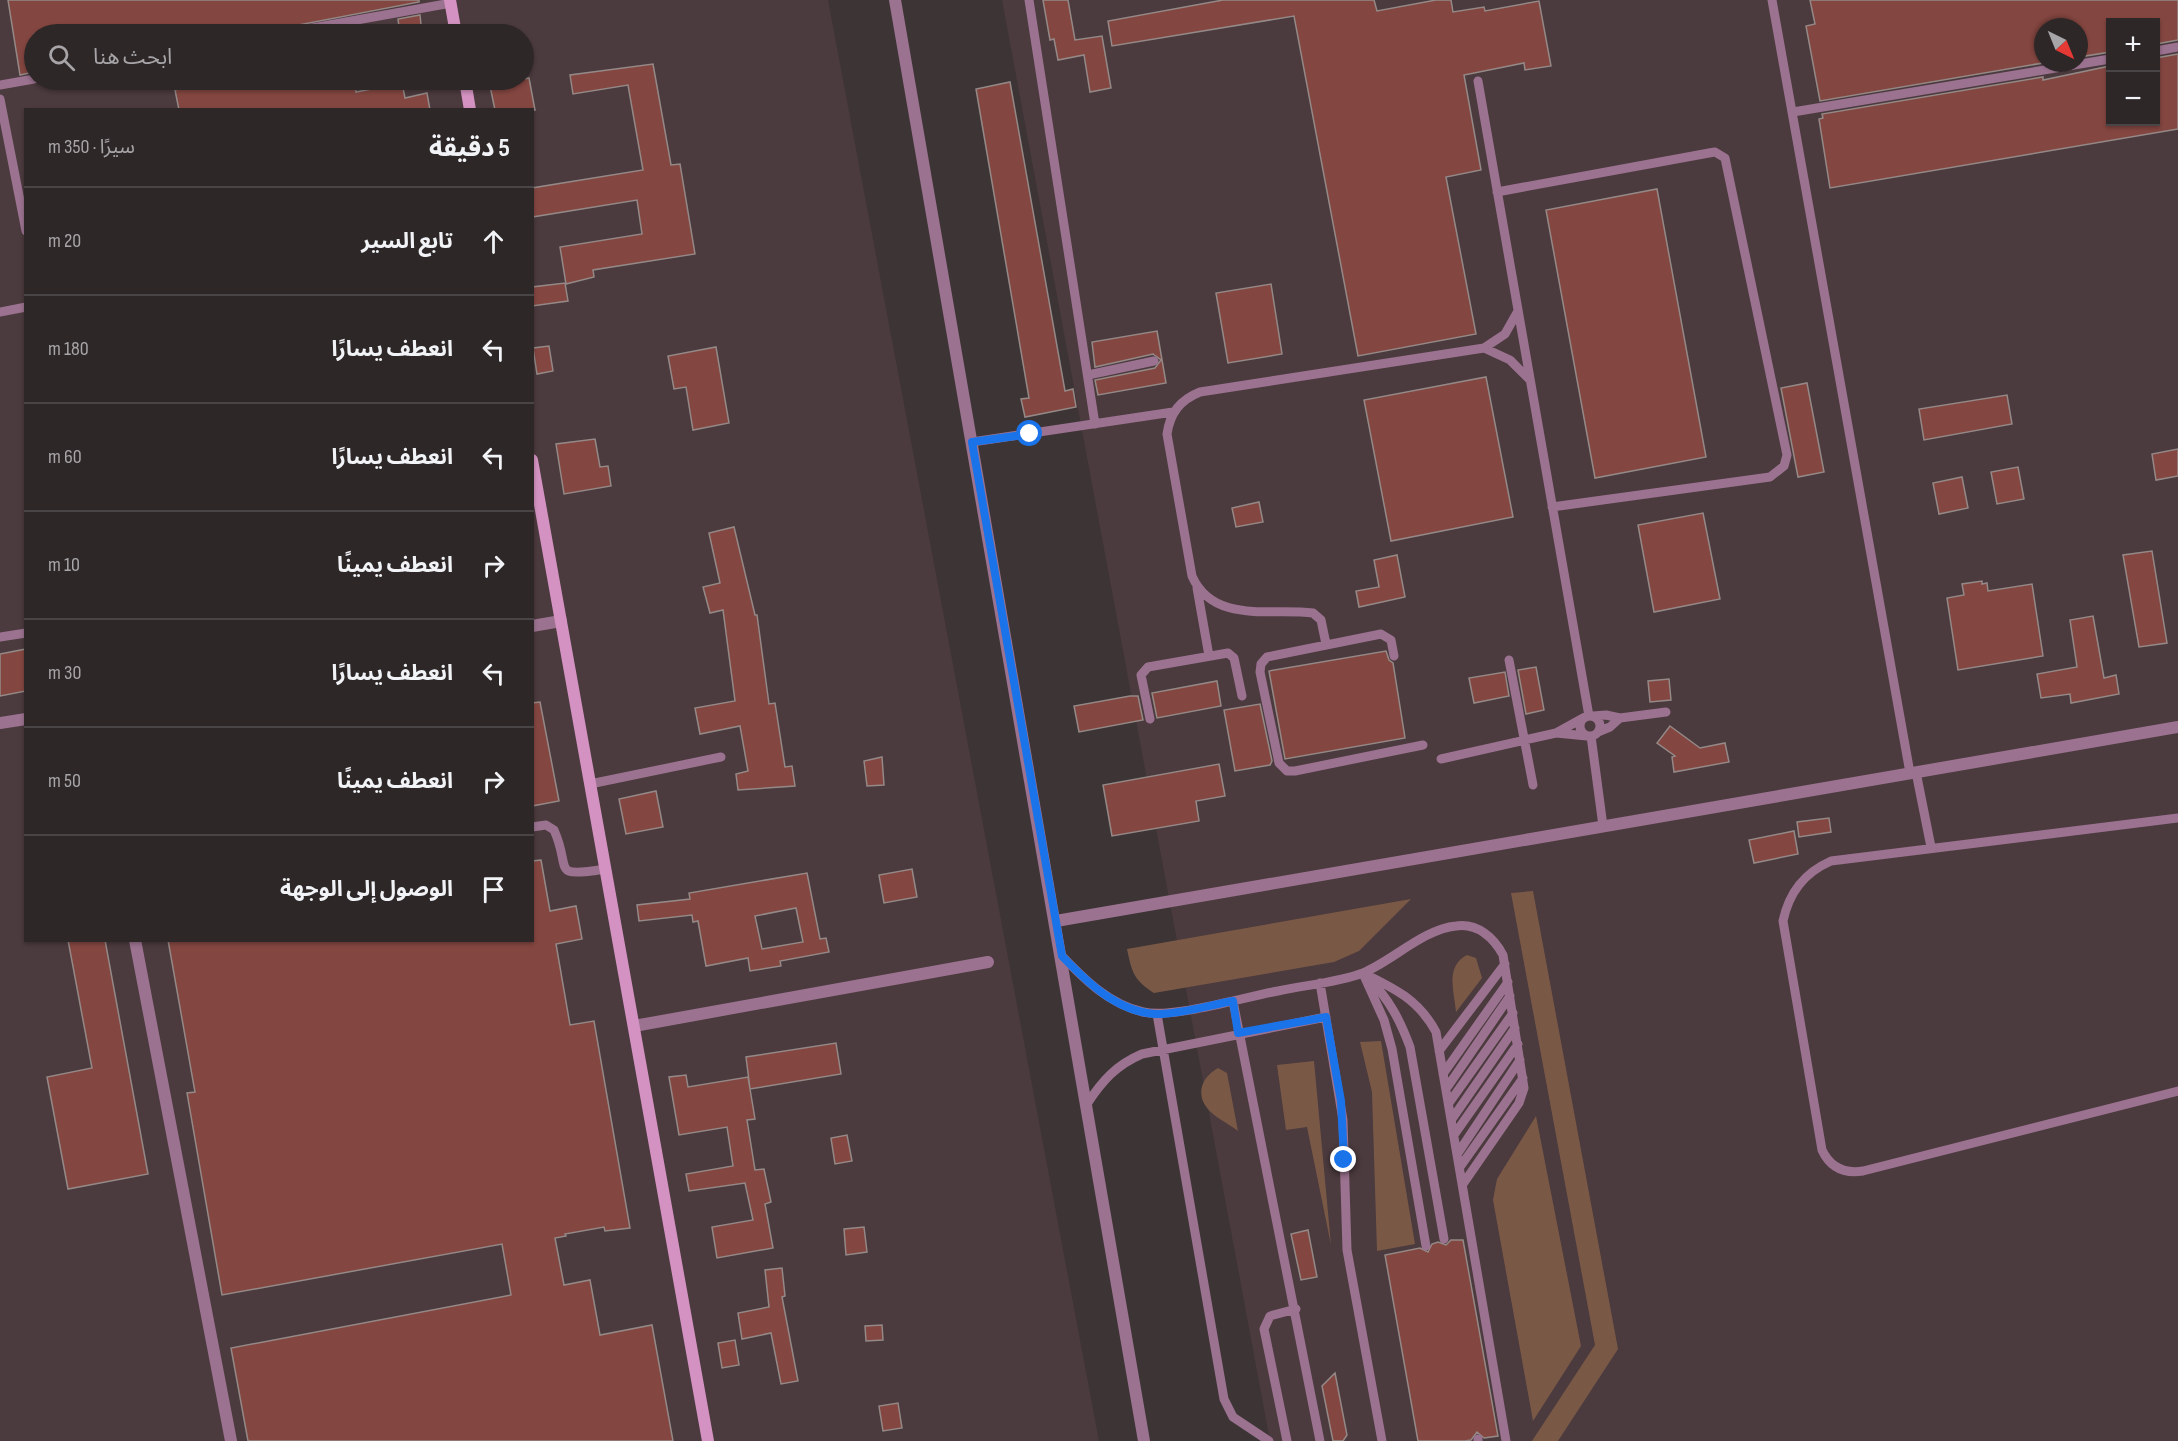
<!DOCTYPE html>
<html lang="ar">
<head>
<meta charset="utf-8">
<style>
	:root { --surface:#2e2728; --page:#3a3334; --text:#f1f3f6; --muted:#a7a5a8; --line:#494445 }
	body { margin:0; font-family:"Sofia Sans Condensed","Noto Sans Arabic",sans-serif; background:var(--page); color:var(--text); direction:rtl }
	.controls { position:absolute; right:18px; top:18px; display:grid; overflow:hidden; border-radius:0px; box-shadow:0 2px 4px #0004 }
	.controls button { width:54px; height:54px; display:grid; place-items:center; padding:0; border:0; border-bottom:2px solid var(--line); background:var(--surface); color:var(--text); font:30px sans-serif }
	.compass { position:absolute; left:2034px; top:18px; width:54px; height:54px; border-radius:50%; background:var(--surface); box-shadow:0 2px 4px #0004; rotate:137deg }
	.stop { position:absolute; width:18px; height:18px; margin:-14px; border:4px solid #1a73e8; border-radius:50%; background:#fff }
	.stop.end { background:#1a73e8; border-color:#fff; box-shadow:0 2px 6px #0008 }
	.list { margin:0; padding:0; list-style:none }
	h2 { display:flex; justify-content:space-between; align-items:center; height:78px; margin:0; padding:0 24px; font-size:26px }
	h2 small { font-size:20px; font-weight:400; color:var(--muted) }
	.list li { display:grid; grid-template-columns:39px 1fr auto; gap:18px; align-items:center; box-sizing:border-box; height:108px; padding:0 24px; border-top:2px solid var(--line) }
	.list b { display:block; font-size:22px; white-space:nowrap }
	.list em { font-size:20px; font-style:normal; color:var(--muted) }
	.icon { flex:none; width:33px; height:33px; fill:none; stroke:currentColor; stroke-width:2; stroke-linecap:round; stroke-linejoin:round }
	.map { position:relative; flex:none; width:2178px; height:1441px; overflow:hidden; direction:ltr }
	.search { position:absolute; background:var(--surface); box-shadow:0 2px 4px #0004; left:24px; top:24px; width:510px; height:66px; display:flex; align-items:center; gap:15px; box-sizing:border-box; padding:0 21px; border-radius:33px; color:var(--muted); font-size:22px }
	.panel { position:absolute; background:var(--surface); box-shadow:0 2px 4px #0004; left:24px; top:108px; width:510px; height:834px; border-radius:0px; direction:rtl }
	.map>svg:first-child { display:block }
</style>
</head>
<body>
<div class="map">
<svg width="2178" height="1441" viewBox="0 0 2178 1441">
	<rect width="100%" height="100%" fill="#3d3436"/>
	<path fill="#4b3a3e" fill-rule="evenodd" d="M0,0h828l271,1441h-1099zM34,34h490v46h-490zM26,110h506v830h-506z
		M1002,0h1176v1441h-908zM2110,22h46v100h-46zM2043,27h36v36h-36z"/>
	<path fill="#795946" d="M1533,891l85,458 -60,92h-26l63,-96 -84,-452z
		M1411,899l-52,52 -25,11 -180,31c-20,-13 -22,-20 -27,-44z
		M1467,955l9,3 6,20 -26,34c-2,-21 -11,-46 11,-57z
		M1381,1041l34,203 -38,7 -5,-159 -12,-50z
		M1314,1061l17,184 -24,-118 -21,3 -9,-65z
		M1218,1068l9,5 11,58c-9,-7 -24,-14 -31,-23 -12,-15 -4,-32 11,-40z
		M1536,1116l45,230 -48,75 -40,-221 4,-21z"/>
	<path fill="#844640" stroke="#948987" stroke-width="1.5" fill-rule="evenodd" d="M8,0h411v2l-168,32h-217v38l-14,3z
		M1043,0h25l7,40 27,-4 9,52 -21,4 -6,-37 -26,5 -4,-21 -4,1z
		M1223,0h151l3,11 59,-11h15l2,12 31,-5 1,4 54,-10 12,65 -26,4 -1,-7 -60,12 17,95 -35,7 30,157 -118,22 -64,-340 -182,30 -4,-25z
		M1810,0h368v40l-22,4v-22h-46v30l-31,5v-30h-36v36l-223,38 -14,-75 9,-2z
		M420,15l2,19h-22l-2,-15z
		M2178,54v75l-348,59 -11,-69 4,-1 -1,-4 221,-37v3l67,-14v56h46v-64z
		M653,64l18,101 9,-1 15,90 -102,16 1,7 -28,7 -6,-37 82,-13 -5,-34 -105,17v-29l111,-18 -15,-85 -55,9 -3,-19z
		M529,78l6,32h-40l-5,-24z
		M204,80h151l1,12 46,-9 3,15 22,-5 3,17h-251l-4,-20 30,-6z
		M1010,82l55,309 8,-2 3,18 -51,10 -4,-18 8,-1 -53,-309z
		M1657,189l49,268 -111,21 -49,-268z
		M565,283l3,18 -36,5v-19z
		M1271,284l11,70 -54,9 -12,-70z
		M1157,331l9,52 -68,12 -3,-15 60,-12 6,-8 -8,-6 -58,13 -3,-25z
		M549,346l4,25 -16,3 -4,-26z
		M716,347l13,76 -36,7 -7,-43 -12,2 -6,-33z
		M1486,377l27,140 -122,24 -27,-141z
		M1807,383l17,89 -26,5 -17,-89z
		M2007,395l5,29 -88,16 -5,-31z
		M595,439l5,28 8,-1 3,20 -47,8 -8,-50z
		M2178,449v27l-22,4 -4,-26z
		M2018,467l6,32 -27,5 -6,-32z
		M1962,477l6,31 -29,6 -6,-31z
		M1259,502l4,20 -27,5 -4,-19z
		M1703,513l17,86 -66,13 -16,-87z
		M734,527l21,88h2l12,89 6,-1 10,64 7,-1 3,20 -57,4 -2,-16 12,-3 -8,-45 -40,8 -5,-26 40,-7 -12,-91 -13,3 -7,-26 17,-4 -11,-50z
		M2152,551l15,92 -28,4 -16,-92z
		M1397,555l8,42 -46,10 -3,-16 23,-4 -5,-27z
		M1982,581v3l5,-1 1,8 44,-7 11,72 -85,14 -11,-72 17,-3 -2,-11z
		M2093,616l11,62 12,-3 3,19 -48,9 -1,-9 -29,4 -4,-24 40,-7 -7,-47z
		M26,649v42l-26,5v-42z
		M1386,651l3,9 4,3 12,75 -120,21 -16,-88z
		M1536,667l8,43 -18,4 -8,-44z
		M1505,672l4,24 -35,7 -5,-25z
		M1669,679l2,21 -21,2 -2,-21z
		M1217,681l4,25 -64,12 -5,-25z
		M1130,696h8l5,24 -64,12 -5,-26z
		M540,702l19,99 -27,5v-103z
		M1260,704l12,57 -2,4 -35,6 -11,-61z
		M1670,726l30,22 25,-5 4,19 -55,10 -2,-15 3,-1 -18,-13z
		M882,757l2,28 -17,1 -3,-25z
		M1219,764l6,32 -29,5 3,20 -87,15 -9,-51z
		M656,791l7,36 -37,7 -7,-35z
		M1829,818l2,14 -32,5 -2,-15z
		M1794,831l4,23 -44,9 -5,-23z
		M541,860l9,51 26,-5 6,33 -26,5 14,81 24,-4 36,207 -25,3 -1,-4 -39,7 1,2 -11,2 9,47 26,-5 10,55 52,-10 21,116h-425l-17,-93 280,-53 -9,-51 -280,51 -35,-202 8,-1 -27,-152h364v-79z
		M912,869l5,28 -33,6 -5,-28z
		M807,873l13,66 6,-1 3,14 -49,9 1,5 -31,5 -2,-13 -42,8 -8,-45 -5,1 -1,-7 -53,6 -2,-16 53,-6 -1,-6zM796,908l7,34 -41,7 -7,-33z
		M68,940h37l43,234 -80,15 -21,-112 45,-9z
		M836,1043l5,31 -91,15 -4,-32z
		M686,1075l2,12 60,-10 7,42 -8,1 8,50 9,-1 7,33 -6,2 8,44 -56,10 -5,-31 41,-7 -8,-37 -56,8 -3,-17 47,-8 -6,-39 -48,8 -10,-58z
		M847,1135l5,26 -17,3 -4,-26z
		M864,1227l3,25 -21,3 -2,-26z
		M1308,1230l9,47 -16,3 -10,-46z
		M1451,1240h12l35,196 -14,2 -7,-6 -6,8 -6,1h-47l-33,-186 35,-7 8,4 4,-8 6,-2 8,3z
		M782,1268l3,28 -3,1 16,84 -17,3 -10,-51 -29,6 -4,-26 31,-6 -4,-37z
		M882,1325l1,15 -17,1 -1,-15z
		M735,1340l4,25 -17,3 -4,-25z
		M1335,1373l12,62 -4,6h-10l-11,-55z
		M898,1403l4,25 -19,3 -4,-25z"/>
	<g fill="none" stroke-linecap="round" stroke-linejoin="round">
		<path stroke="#9b728f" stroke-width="9" d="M1029,0l66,424
			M1772,0l138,773
			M279,34l172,-31
			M2156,51l22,-4
			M1478,81l111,635
			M0,85l34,-6
			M0,99l26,132
			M1793,112l317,-53
			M1497,192l212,-39 6,-1 10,6 62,297 -3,11 -14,11 -218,30
			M0,312l26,-5
			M1484,348l26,12 20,20
			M1088,375l66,-14
			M972,442l201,-30
			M1197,588l12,68
			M0,637l26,-4
			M1326,644l-5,-24 -8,-7c-42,-5 -100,11 -121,-37l-25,-142c3,-21 13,-34 33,-42l284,-44 21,-14 13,-23
			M1394,656l-3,-16 -10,-6 -114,23 -6,7 -1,8 19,91 8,8h8l128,-26
			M1509,660l24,125
			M1580 726a10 10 0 1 1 20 0a10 10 0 1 1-20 0Z
			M1593,716l13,-1 14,3 46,-6
			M1150,719l-9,-44 7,-8 80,-14 6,5 8,38
			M1598,732l12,-5 10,-9
			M1556,733l29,-16
			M1591,736l12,90
			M1441,759l115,-26 31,3
			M1916,772l15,75
			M590,784l131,-27
			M2178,818l-347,43c-27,12 -42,31 -48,60l39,229c8,17 22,24 41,21l315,-80
			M532,827l14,-2 8,5c18,40 -5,48 51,39
			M1062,956c23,24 47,48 81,56 30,7 102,-15 135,-21 27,-6 58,-8 85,-18 29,-12 61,-44 93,-47 22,-3 38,12 47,29l21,133 -5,15 -56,81
			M1363,973c31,15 56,27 73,59l70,409
			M1365,978l19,42 8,29 34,197
			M1369,979c20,20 31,41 41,68l34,192
			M1320,983l23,137 4,130 35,191
			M1233,1001l87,440
			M1157,1014l67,385 9,18 36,24
			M1439,1051l66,-87
			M1443,1074l65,-92
			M1446,1089l64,-93
			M1449,1103l64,-90
			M1087,1104c15,-23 29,-39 55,-50l184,-37
			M1452,1119l63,-91
			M1454,1135l64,-91
			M1458,1153l62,-93
			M1460,1167l63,-89
			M1478,1439v2
			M1287,1441l-23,-112 6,-13 26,-7"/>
		<path stroke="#9b728f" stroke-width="12" d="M895,0l249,1441
			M532,626l29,-5
			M0,723l26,-4
			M1056,921l1122,-194
			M135,940l96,501
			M634,1026l354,-64"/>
		<path stroke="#d392c1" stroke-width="12" d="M450,0l6,34
			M465,80l5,30
			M532,460l176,981"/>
	</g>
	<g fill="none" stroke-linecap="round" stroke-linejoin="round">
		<path stroke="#1a73e8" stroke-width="8" d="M1030,434l-58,8 90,514c25,26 54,55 93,58 22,1 55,-9 78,-13l5,32 88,-16 15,84 3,59"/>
	</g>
</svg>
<div class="controls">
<button>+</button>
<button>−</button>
</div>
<svg class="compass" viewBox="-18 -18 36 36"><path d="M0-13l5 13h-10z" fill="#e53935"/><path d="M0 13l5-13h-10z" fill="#a7a5a8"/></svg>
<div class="stop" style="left:1030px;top:434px"></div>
<div class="stop end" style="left:1344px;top:1160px"></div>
<div class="search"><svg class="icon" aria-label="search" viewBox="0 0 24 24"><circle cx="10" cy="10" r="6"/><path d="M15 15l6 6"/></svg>ابحث هنا</div>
<section class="panel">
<h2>5 دقيقة<small>سيرًا · 350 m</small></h2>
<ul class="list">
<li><svg class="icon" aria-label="ahead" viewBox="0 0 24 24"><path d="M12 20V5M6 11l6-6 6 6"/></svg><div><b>تابع السير</b></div><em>20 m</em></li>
<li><svg class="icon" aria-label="left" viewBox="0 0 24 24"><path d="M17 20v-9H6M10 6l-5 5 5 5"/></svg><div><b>انعطف يسارًا</b></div><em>180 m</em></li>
<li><svg class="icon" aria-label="left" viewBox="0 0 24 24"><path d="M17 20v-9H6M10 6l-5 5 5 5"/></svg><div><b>انعطف يسارًا</b></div><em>60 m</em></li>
<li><svg class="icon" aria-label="right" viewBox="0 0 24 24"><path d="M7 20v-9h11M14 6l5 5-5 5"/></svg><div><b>انعطف يمينًا</b></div><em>10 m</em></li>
<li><svg class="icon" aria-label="left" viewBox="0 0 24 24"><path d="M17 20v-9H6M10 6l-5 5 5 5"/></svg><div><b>انعطف يسارًا</b></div><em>30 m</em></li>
<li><svg class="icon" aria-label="right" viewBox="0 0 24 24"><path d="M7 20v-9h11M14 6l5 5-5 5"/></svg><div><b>انعطف يمينًا</b></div><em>50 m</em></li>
<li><svg class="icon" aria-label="arrive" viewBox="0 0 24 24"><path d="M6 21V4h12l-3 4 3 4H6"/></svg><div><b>الوصول إلى الوجهة</b></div></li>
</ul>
</section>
</div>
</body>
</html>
